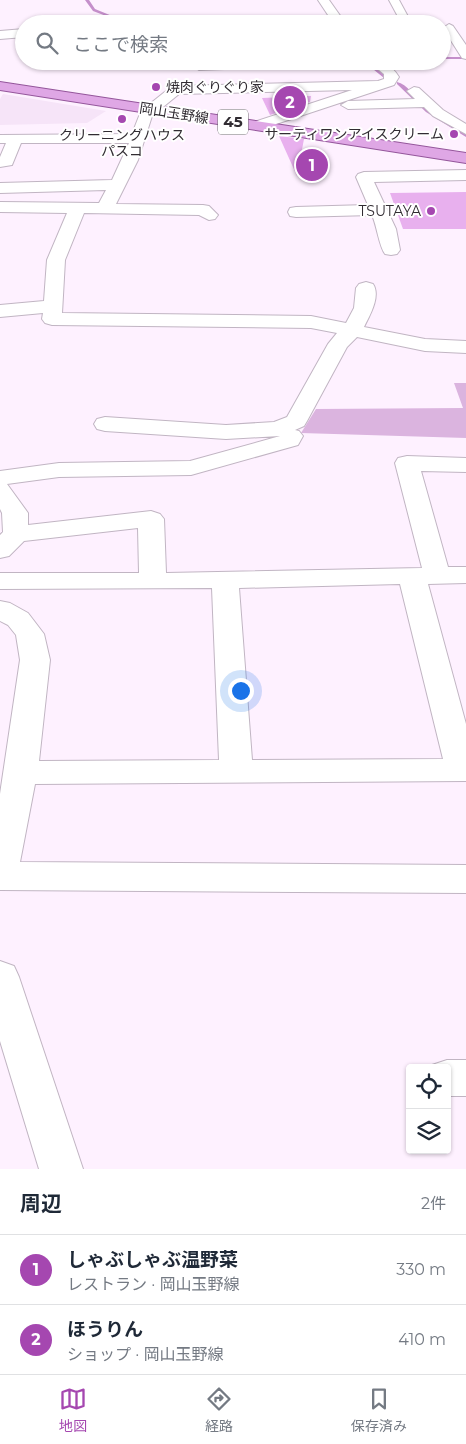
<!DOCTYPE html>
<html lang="ja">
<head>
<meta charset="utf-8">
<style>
	:root { --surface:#fff; --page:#f6f6f7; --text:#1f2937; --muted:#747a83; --line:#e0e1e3; --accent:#a547b0 }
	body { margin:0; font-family:Montserrat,"Noto Sans JP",sans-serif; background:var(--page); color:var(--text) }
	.controls { position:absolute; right:15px; bottom:15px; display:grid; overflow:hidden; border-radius:5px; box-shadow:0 1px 4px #0004 }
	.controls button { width:45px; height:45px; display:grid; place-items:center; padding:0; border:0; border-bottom:1px solid var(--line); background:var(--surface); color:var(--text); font:25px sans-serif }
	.you { position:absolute; left:240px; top:690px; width:18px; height:18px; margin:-12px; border:4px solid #fff; border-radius:50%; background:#1a73e8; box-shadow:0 0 0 8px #1a73e833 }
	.badge { display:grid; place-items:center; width:32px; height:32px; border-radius:50%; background:var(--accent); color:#fff; font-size:16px; font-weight:700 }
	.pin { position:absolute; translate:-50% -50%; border:2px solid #fff; box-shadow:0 1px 5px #0006 }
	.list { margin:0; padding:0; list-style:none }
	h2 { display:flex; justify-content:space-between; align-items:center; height:65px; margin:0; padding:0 20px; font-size:21px }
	h2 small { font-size:16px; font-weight:400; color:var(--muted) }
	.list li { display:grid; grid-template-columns:32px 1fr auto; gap:15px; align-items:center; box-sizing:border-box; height:70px; padding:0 20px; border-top:1px solid var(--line) }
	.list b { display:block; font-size:19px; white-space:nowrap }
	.list p { margin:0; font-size:16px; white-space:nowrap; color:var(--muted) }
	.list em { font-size:16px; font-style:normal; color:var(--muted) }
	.icon { flex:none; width:28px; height:28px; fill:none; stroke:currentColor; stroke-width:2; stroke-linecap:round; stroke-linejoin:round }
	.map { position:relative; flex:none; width:466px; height:1169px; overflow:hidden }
	.search { position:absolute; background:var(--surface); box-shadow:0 1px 4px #0004; left:15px; right:15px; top:15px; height:55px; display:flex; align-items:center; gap:12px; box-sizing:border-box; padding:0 18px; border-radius:28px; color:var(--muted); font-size:19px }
	.sheet { height:205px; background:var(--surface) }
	nav { display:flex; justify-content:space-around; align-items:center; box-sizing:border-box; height:70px; border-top:1px solid var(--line); background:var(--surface); font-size:14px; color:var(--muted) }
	nav a { display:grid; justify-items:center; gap:2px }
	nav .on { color:var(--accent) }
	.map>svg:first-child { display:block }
</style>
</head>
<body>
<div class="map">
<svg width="466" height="1169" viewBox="0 0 466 1169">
	<rect width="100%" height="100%" fill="#fef1ff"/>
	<path fill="#f6e4f8" d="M3,94l103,17 -19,12 -87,2v-26z"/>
	<path fill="#dbb4df" d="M454,383h12v55l-165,-5 15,-24 147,-1z"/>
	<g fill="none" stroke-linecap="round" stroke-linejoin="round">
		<path fill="#c58fcb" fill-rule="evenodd" d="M85,0h4l6,9 22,9v3l2,3h-4l-2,-3 1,-2 -21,-8z
			M442,57h24v2h-24z
			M363,61h5l19,16 -3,1z
			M397,82c10,2 18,15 26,23 13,11 29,20 43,29v3l-40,-25 -29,-28z"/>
	</g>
	<path fill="#e8b0ee" d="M311,96l-1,6 -40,13 -8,-17z
		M279,136l25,3 -7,37z
		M466,192v37h-63l-13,-36z"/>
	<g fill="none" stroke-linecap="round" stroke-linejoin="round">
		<g stroke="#c1b5c3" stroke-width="2">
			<path id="minor" d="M318,0h11l17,24h-12z
				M389,0h10l13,24h-10z
				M449,24l4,2 13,19v14l-4,-1 -19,-30z
				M24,29v8l-24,2v-8z
				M222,61h108l-6,4 -125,5 -6,-4 6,-4z
				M368,61c14,0 23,3 31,16l-5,8 -133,44h-10l-2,-3 2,-3 101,-33 -173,4 -27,22 -14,44 -22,44 87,1 6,1 9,9 -3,4 -6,1 -10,-5 -115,-2 -19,47 -3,53 249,3 35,7 8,-15 2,-20 3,-4 7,-2 7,2c8,12 -3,31 -9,43l61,12 41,2v12l-41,-2 -68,-14 -10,10 -40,74 -3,5 -9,4 4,1 4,5 -5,9 -107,30 -132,2 -52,7 21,29v12l123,-14 9,3 4,5 2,54 256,-5 -27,-105 3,-5 9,-2 59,2v14l-45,-1 27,96h18v16l-38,1 38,140v57l-431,3 -15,78 446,3v28l-466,-3v-96l20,-134 -4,-25 -8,-10 -8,-4v-20l10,2 18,10 16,21 6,26 -11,101 180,-1 -7,-172 -212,1v-16h139l-1,-45 -114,13 -15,15 -9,2v-23l3,-3 -1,-19 -2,-4v-38l59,-8 131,-2 90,-25 -54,3 -121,-8 -8,-2 -3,-5 3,-5 8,-2 121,8 48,-3 13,-5 41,-73 9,-11 -26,-5 -259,-3 -7,-2 -3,-4 1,-6 -43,4v-12l44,-4 3,-41 20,-47 -67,-1v-10l99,1 7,-13 -106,3v-10l112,-3 17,-37h-108l-9,22 -12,2v-10l6,-14h-6v-8l132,-1 9,-23 30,-24 5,-1 202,-5 6,-2v-5zM400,584l43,175 -191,1 -13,-172z
				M414,87l5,1 24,22 23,14v10l-33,-18 -9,-9 -76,2 -7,-4 7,-4 67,-2 -8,-8z
				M466,170v10l-92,2 22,47 4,21 -3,4 -6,1 -6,-1c-6,-8 -8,-28 -13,-39l-76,2 -6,-1 -2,-4 2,-4 6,-1 72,-2 -12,-28 2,-3 6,-2z
				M0,961l14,5 5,11 64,192h-44l-39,-128z
				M447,1060h19v36h-19v-28h-16l1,-3z"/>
		</g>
		<g stroke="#94569b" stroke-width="2">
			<path id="major" d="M0,82l466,71v10l-466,-73z"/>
		</g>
		<use href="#minor" fill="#fff" fill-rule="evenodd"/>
		<use href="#major" fill="#dfa7e5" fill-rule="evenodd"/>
	</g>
	<g fill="#a547b0" stroke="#fff" stroke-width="2">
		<circle cx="156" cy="87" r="5"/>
		<circle cx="122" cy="119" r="5"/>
		<circle cx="454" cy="134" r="5"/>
		<circle cx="431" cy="211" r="5"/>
	</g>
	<g text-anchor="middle" stroke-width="4" stroke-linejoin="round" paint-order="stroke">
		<g font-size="14" fill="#312c32" stroke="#fff" text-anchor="end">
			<text x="166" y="92" text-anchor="start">焼肉ぐりぐり家</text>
			<text x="444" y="139">サーティワンアイスクリーム</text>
			<text x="122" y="140" text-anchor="middle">クリーニングハウス<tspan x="122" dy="16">パスコ</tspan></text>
			<text x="421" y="216">TSUTAYA</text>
		</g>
		<g font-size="14" fill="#312c32" stroke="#fff">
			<text transform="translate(174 113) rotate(9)" y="5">岡山玉野線</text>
		</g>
		<rect fill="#fff" stroke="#6f6b70" stroke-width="1" x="218" y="109.5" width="30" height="25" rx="4"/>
		<g font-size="15" font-weight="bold" fill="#312c32">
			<text x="233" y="127">45</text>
		</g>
	</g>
</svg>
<div class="controls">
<button><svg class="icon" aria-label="locate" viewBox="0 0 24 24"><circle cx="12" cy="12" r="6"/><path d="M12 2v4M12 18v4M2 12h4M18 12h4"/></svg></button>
<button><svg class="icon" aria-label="layers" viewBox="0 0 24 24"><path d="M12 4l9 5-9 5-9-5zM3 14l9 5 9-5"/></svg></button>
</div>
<div class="you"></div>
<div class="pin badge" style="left:312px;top:165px">1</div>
<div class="pin badge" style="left:290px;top:102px">2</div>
<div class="search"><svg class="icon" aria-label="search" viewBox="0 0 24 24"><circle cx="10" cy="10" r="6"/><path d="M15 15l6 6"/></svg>ここで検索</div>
</div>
<section class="sheet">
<h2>周辺<small>2件</small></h2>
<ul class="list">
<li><span class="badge">1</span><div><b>しゃぶしゃぶ温野菜</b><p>レストラン · 岡山玉野線</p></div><em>330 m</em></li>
<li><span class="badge">2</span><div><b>ほうりん</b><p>ショップ · 岡山玉野線</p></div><em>410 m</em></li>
</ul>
</section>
<nav>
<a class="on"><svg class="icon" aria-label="map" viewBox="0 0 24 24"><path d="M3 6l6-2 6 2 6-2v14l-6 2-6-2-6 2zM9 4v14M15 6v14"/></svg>地図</a>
<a><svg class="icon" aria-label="directions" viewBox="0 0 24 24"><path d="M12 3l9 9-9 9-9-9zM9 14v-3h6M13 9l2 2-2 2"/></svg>経路</a>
<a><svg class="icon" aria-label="saved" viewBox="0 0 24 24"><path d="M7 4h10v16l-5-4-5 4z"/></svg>保存済み</a>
</nav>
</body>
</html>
